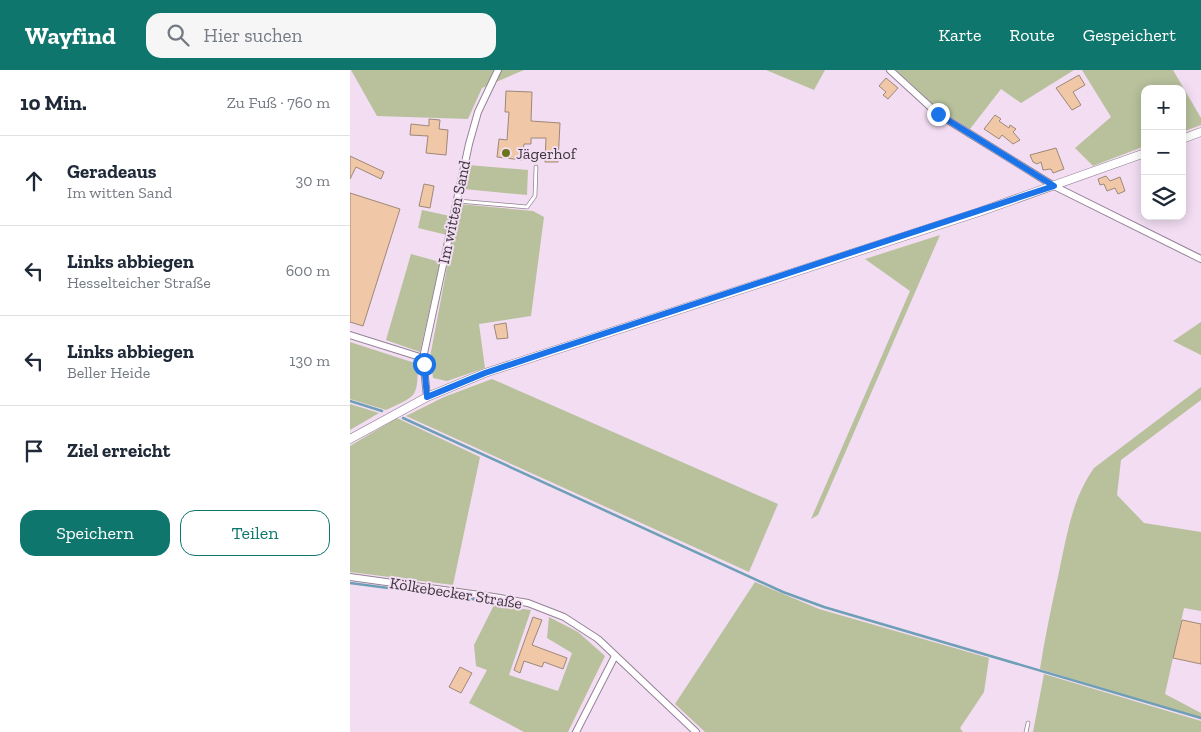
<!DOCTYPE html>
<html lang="de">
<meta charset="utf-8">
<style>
:root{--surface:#fff;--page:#f6f6f7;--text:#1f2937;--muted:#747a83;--line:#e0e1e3;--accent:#0f766e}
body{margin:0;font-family:"Zilla Slab",serif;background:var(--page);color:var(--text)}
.controls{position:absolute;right:15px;top:15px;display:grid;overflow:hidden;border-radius:10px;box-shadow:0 2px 12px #0003}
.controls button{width:45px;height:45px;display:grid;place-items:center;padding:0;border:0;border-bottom:1px solid var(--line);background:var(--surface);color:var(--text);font:25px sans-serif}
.stop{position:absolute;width:15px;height:15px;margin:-11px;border:4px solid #1a73e8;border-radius:50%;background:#fff}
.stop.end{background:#1a73e8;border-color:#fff;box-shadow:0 1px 5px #0008}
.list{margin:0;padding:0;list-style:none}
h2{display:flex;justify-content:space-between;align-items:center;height:65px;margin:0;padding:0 20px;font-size:21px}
h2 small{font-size:16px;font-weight:400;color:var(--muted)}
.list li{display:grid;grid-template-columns:32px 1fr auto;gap:15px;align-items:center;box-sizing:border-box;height:90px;padding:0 20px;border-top:1px solid var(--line)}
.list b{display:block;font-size:19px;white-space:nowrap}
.list p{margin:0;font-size:16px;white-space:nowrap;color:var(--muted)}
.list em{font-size:16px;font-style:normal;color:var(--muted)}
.actions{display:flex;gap:10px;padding:15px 20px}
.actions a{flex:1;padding:11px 0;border:1px solid var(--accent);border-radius:15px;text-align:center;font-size:18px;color:var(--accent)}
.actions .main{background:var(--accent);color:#fff}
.icon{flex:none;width:28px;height:28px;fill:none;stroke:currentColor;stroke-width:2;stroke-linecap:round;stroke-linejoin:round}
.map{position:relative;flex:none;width:851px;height:662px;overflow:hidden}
header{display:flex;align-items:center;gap:30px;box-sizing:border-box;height:70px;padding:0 25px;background:var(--accent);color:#fff}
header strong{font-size:24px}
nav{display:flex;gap:28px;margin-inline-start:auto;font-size:18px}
.search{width:350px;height:45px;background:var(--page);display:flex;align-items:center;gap:12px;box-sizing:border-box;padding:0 18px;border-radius:15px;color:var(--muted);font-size:19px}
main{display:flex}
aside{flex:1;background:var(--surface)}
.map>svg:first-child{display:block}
.green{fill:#b8c19c}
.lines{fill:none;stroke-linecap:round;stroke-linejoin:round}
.stream{stroke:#6e9fb7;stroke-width:2.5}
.building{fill:#f0c7a7;stroke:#9e8878}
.service-casing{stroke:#958295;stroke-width:4.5}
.minor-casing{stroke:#958295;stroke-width:8}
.tertiary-casing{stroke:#958295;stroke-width:9}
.service{stroke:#fff;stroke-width:3}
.minor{stroke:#fff;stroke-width:6}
.tertiary{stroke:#fff;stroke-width:8}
.route{stroke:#1a73e8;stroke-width:6}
.poi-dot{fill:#6d741c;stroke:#f2ddf2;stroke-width:2}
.labels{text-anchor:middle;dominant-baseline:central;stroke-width:4;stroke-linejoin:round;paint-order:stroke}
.poi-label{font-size:16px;fill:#3d353d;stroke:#f2ddf2;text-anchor:start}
.street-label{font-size:16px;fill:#3d353d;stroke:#f2ddf2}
</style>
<header>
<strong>Wayfind</strong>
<div class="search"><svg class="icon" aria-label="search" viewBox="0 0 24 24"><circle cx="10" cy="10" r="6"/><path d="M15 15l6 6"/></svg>Hier suchen</div>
<nav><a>Karte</a><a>Route</a><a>Gespeichert</a></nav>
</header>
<main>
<aside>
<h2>10 Min.<small>Zu Fuß · 760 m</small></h2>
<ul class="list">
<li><svg class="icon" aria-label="ahead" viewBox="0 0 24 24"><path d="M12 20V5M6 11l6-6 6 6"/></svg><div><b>Geradeaus</b><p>Im witten Sand</p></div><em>30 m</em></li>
<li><svg class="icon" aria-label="left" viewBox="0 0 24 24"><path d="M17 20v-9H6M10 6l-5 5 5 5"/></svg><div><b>Links abbiegen</b><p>Hesselteicher Straße</p></div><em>600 m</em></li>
<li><svg class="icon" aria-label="left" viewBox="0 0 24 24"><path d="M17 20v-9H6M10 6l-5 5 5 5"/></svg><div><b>Links abbiegen</b><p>Beller Heide</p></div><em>130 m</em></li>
<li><svg class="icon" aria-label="arrive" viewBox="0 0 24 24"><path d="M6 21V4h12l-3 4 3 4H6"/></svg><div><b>Ziel erreicht</b></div></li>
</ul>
<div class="actions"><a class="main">Speichern</a><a>Teilen</a></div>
</aside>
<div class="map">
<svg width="851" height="662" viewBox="0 0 851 662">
<rect width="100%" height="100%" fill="#f2ddf2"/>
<g class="green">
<path d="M1 0H174L132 18 118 49 27 46Z"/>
<path d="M416 0H475L464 20Z"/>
<path d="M546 0H724L671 33 651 19 620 59 587 38Z"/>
<path d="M732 0H823L851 48V55L832 62V19H795V76L743 96 725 78 761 47Z"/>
<path d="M118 95 178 100 177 125 114 119Z"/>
<path d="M109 134 183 141 194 147 181 246 129 254 135 298 97 311 83 308 80 287Z"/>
<path d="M72 140 100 146 97 165 68 158Z"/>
<path d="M590 165 468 445 461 449 560 221 515 189Z"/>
<path d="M61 184 90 192 70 282 36 270Z"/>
<path d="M851 252V285L823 271Z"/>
<path d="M0 272 68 294C67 329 67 325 36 340L0 329Z"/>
<path d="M142 309 428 434 399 502 56 346 94 327Z"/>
<path d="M851 317V330L771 390 767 425 794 453 851 462V541L834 538 815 624 851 643V649L690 599C695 566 702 534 709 502 717 465 722 429 744 398Z"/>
<path d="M0 334 29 343 0 360Z"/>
<path d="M47 348 130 387 103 515 0 502V376Z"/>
<path d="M405 512 469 539 639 588 634 622 610 658 613 662H355L325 634Z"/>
<path d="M144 535 181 540 159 605 208 621 222 583 197 568 199 547 228 562 255 586 218 662H174L119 633 137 600 126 596 124 575Z"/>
<path d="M694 604 851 651V662H683Z"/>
</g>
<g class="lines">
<g class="stream">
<path d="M0 331 32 341"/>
<path d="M53 348 433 522 474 537 851 648"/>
<path d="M0 513 137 531"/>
</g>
</g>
<g class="building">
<path d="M729 5 735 15 723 22 731 35 722 40 706 18Z"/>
<path d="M536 8 548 18 538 29 533 25 536 22 529 16Z"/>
<path d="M156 21 182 22 181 51 210 53 208 92H195L196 68H181V74H174L172 90 147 87 149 69 157 70 159 42H155Z"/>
<path d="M645 45 651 49 649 51 659 58 660 55 666 59 663 62 670 70 663 74 652 65 649 69 634 59Z"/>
<path d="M79 49 90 50 89 59 98 60 96 85 76 83 78 66 60 65 61 54 79 56Z"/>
<path d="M706 78 714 99 703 103 701 99 693 100 691 92 687 94 683 92 680 85Z"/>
<path d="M0 86 34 102 31 109 6 97 0 109Z"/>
<path d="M756 106 760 111 770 107 775 121 768 124 765 118 757 121 754 114 750 115 748 109Z"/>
<path d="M74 114 84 116 80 138 69 136Z"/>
<path d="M0 123 50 139 13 256 0 252Z"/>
<path d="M156 253 158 268 147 269 144 255Z"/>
<path d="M183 547 192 550 182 575 217 588 213 599 194 592 192 597 174 591 170 603 164 600Z"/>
<path d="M832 550 851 554V594L823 588Z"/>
<path d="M110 597 122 603 111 623 99 617Z"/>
</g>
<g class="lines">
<g class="service-casing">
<g id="service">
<path d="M108 131 177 137 185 126 186 97"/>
<path d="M676 662 678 653"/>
</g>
</g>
<g class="minor-casing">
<g id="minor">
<path d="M540 0 588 44 704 116 851 189"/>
<path d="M0 265 73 288"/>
<path d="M77 327 73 288 119 74 128 42 148 0"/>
<path d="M0 507 144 527 178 533 214 547 248 569 346 662"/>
<path d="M226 662 265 586"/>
</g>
</g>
<g class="tertiary-casing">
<g id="tertiary">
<path d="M832 69 851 62"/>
<path d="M0 369 77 327 135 303 629 142 795 83"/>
</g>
</g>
<use href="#service" class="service"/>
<use href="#minor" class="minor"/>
<use href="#tertiary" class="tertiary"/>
</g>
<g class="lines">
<path class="route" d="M74 294 77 327 135 303 198 282 704 116 588 44"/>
</g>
<circle class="poi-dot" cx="156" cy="83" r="5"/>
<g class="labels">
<g class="poi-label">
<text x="166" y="83">Jägerhof</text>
</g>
<g class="street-label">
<text transform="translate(104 142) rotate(-78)">Im witten Sand</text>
<text transform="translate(106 523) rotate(9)">Kölkebecker Straße</text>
</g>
</g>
</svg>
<div class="controls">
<button>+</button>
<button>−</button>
<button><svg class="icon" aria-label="layers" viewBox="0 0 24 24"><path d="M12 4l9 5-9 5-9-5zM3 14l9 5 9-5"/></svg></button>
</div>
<div class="stop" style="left:74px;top:294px"></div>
<div class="stop end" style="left:588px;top:44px"></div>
</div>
</main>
